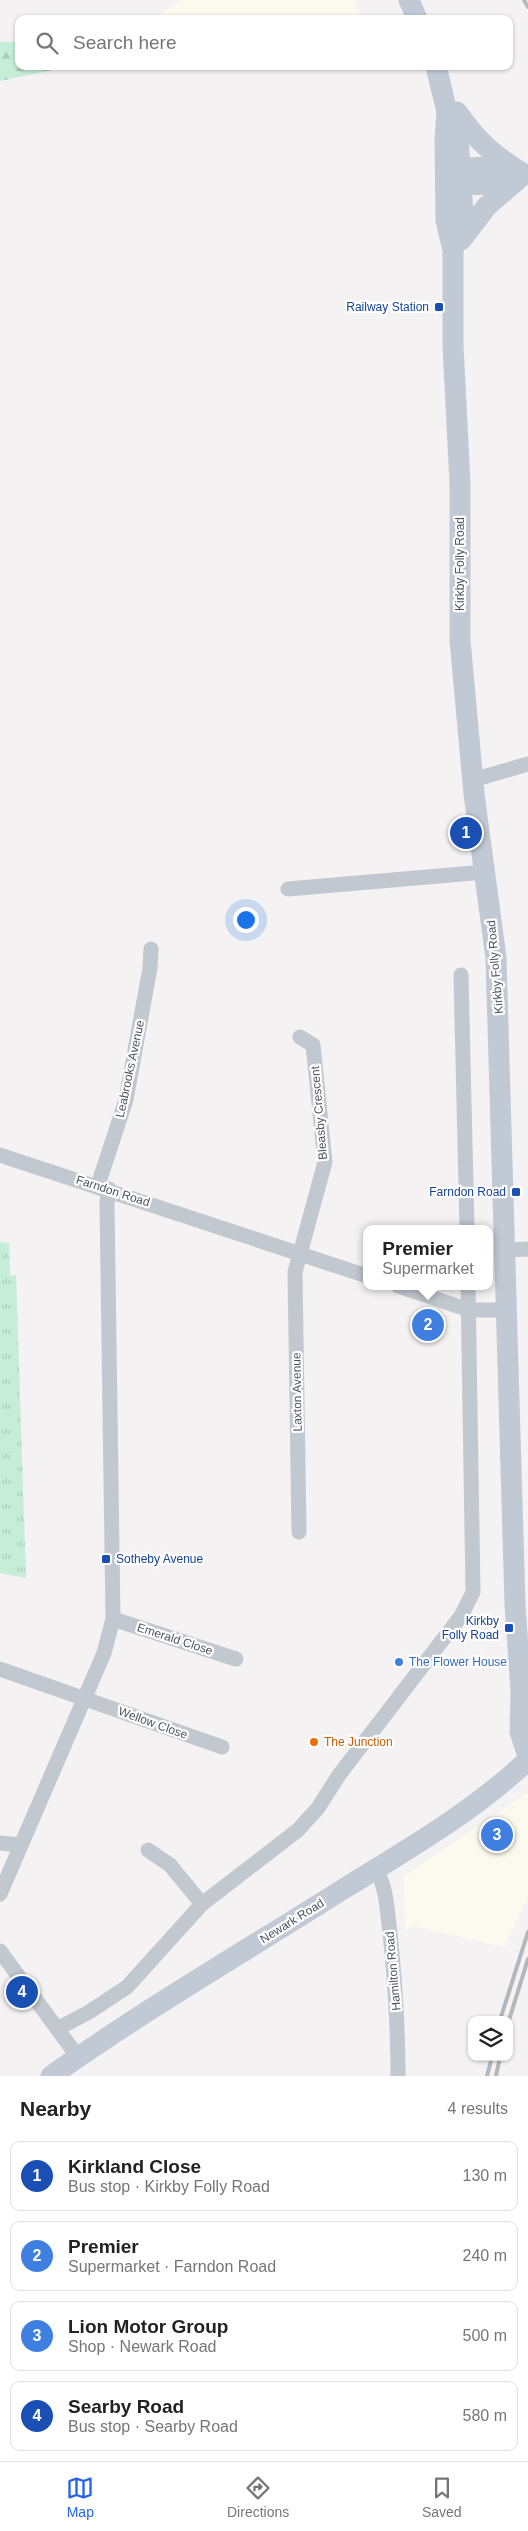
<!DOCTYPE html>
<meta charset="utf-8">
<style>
:root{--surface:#fff;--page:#f6f6f6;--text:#222;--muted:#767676;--line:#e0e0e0;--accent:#2563eb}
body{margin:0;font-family:Arial,sans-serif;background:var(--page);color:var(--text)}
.controls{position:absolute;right:15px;bottom:15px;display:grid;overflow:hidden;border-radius:10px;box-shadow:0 1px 4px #0004}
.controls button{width:45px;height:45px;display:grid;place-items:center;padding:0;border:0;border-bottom:1px solid var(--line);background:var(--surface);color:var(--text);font:25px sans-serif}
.you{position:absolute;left:245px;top:919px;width:18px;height:18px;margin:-12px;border:4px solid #fff;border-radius:50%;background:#1a73e8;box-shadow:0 0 0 8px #1a73e833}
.badge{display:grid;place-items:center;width:32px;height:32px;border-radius:50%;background:var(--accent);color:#fff;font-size:16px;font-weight:700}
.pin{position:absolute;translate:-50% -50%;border:2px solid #fff;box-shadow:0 1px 5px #0006}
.popup{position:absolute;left:363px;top:1225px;width:130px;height:65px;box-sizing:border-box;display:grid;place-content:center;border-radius:10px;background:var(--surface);filter:drop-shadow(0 1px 4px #0005);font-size:16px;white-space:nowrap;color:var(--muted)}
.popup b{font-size:19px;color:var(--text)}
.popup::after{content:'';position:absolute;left:50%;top:100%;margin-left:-10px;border:10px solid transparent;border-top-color:var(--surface)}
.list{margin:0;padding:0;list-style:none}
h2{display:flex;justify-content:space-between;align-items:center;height:65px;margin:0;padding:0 20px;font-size:21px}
h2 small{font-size:16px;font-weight:400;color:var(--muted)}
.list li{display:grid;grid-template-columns:32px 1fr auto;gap:15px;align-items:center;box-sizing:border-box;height:70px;margin:0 10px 10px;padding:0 10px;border:1px solid var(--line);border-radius:10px}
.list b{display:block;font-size:19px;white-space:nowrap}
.list p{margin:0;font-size:16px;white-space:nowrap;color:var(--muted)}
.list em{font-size:16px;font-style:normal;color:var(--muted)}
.icon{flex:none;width:28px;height:28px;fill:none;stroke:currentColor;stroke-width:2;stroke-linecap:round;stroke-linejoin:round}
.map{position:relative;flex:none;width:528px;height:2076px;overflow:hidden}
.search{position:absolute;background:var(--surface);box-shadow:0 1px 4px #0004;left:15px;right:15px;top:15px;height:55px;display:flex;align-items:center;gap:12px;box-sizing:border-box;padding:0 18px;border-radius:10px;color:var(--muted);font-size:19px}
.sheet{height:385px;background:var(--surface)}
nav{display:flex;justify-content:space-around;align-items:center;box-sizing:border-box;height:70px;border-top:1px solid var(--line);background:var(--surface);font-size:14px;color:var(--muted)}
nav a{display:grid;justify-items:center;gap:2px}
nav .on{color:var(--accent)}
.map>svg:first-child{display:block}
.commercial{fill:#fcf9ee}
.forest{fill:url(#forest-firs)}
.park{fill:url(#park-tufts)}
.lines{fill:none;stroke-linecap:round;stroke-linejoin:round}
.minor{stroke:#c1c8cf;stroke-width:15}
.secondary{stroke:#c1c9d4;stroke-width:21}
.rail{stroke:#b4b7bb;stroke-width:4}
.transit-dot{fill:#1a4fb4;stroke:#fff;stroke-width:2}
.shop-dot{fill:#3f7fe0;stroke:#fff;stroke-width:2}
.food-dot{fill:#e8710a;stroke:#fff;stroke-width:2}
.labels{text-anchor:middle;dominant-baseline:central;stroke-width:4.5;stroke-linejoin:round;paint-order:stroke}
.transit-label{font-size:12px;fill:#164399;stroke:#fff;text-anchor:end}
.street-label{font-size:12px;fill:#4b545e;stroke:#fff}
.shop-label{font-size:12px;fill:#366cbe;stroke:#fff;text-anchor:start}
.food-label{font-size:12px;fill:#c56008;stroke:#fff;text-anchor:start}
</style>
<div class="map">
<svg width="528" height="2076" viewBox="0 0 528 2076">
<defs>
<pattern id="forest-firs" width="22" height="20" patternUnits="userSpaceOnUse" patternTransform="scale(1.25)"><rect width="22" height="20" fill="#c5edd7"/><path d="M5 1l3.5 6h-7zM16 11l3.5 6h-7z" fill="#abcdbb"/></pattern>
<pattern id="park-tufts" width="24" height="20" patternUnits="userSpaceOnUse" patternTransform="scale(1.25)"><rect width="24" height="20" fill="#c5edd7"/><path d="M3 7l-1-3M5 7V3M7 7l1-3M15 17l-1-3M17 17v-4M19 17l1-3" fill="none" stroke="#abcdbb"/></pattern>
</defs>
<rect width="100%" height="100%" fill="#f4f2f2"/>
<g class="commercial">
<path d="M182 0H354L364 19H153V17Z"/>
<path d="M528 1792V1896L504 1947 413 1926 405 1930 403 1877Z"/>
</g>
<path class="forest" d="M0 42H19V66H72L0 81Z"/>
<path class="park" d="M0 1242 9 1243 10 1276 16 1275 26 1578 0 1573Z"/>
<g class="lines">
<g class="minor">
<path d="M473 780 528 764"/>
<path d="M288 889 485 872"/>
<path d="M461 975 467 1229"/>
<path d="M0 1155 367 1276"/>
<path d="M98 1185 126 1100 150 968 151 949"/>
<path d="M506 1250 528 1249"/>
<path d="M398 1286 469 1310H507"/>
<path d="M299 1532 295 1272 325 1162 313 1045 300 1037"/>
<path d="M113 1619 236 1659"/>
<path d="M0 1669 222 1747"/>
<path d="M0 1843 20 1845"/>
<path d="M148 1850 170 1865 202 1904"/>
<path d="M376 1869C387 1889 387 1910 390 1933 395 1981 398 2028 398 2076"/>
<path d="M0 1894 104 1653 113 1619 107 1202 109 1189"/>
<path d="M0 1951 78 2057"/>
<path d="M57 2029 89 2012 127 1987 202 1904 298 1830 318 1808 339 1775 461 1616 473 1592 468 1286"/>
</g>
<g class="secondary">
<path d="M409 0 417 19"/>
<path d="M436 66 447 112 458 136 463 215 454 246"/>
<path d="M447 112 445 140 446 220 453 250V346L460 483V640L474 794 496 958 515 1604 521 1691 520 1732 528 1756"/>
<path d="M457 112C477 141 494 156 524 174"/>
<path d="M449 175C468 163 494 168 514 172"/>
<path d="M450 180C471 189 496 183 516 177"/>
<path d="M461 240 487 206 524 174"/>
<path d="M51 2076C146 2009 247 1950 345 1888 408 1849 474 1811 528 1760"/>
</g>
<g class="rail">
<path d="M524 0 528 7"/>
<path d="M500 2020 528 1932"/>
<path d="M509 2020 528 1959"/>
<path d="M487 2076 492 2057"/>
<path d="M496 2076 500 2057"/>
</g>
</g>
<g class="transit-dot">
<rect x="434" y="302" width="10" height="10" rx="2.5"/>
<rect x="511" y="1187" width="10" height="10" rx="2.5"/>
<rect x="101" y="1554" width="10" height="10" rx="2.5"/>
<rect x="504" y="1623" width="10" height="10" rx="2.5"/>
</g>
<circle class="shop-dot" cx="399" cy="1662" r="5"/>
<circle class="food-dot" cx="314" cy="1742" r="5"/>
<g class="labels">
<g class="transit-label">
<text x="429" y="307">Railway Station</text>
<text x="506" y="1192">Farndon Road</text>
<text x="116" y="1559" text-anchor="start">Sotheby Avenue</text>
<text x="499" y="1621">Kirkby<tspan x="499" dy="14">Folly Road</tspan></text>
</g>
<g class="street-label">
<text transform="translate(460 564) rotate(-90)">Kirkby Folly Road</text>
<text transform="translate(495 967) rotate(-95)">Kirkby Folly Road</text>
<text transform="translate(130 1069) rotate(-78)">Leabrooks Avenue</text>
<text transform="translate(319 1113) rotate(-95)">Bleasby Crescent</text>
<text transform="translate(113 1191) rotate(18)">Farndon Road</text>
<text transform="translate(297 1392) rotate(-91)">Laxton Avenue</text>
<text transform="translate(175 1639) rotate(18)">Emerald Close</text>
<text transform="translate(153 1723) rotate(20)">Wellow Close</text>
<text transform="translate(292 1921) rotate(-32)">Newark Road</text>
<text transform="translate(393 1971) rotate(-95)">Hamilton Road</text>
</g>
<g class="shop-label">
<text x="409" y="1662">The Flower House</text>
</g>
<g class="food-label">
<text x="324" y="1742">The Junction</text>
</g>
</g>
</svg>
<div class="controls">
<button><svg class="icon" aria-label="layers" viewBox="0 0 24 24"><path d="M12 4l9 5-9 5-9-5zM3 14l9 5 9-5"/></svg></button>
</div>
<div class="you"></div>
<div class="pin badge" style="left:466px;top:833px;background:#1a4fb4">1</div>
<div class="pin badge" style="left:428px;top:1325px;background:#3f7fe0">2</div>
<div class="popup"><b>Premier</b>Supermarket</div>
<div class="pin badge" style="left:497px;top:1835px;background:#3f7fe0">3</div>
<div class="pin badge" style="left:22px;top:1992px;background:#1a4fb4">4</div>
<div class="search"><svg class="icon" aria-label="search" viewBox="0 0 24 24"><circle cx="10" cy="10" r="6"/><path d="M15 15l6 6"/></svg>Search here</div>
</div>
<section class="sheet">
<h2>Nearby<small>4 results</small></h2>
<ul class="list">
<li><span class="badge" style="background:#1a4fb4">1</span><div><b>Kirkland Close</b><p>Bus stop · Kirkby Folly Road</p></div><em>130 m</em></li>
<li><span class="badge" style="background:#3f7fe0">2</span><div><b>Premier</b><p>Supermarket · Farndon Road</p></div><em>240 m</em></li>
<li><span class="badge" style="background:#3f7fe0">3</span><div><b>Lion Motor Group</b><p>Shop · Newark Road</p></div><em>500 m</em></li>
<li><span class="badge" style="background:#1a4fb4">4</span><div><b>Searby Road</b><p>Bus stop · Searby Road</p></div><em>580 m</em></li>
</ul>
</section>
<nav>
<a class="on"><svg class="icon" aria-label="map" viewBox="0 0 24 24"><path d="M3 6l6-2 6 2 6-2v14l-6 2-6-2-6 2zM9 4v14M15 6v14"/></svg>Map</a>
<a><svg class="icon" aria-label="directions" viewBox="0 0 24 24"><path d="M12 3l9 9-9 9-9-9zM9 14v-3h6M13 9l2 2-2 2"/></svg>Directions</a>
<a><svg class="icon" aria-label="saved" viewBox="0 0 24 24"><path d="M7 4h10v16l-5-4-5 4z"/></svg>Saved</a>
</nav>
